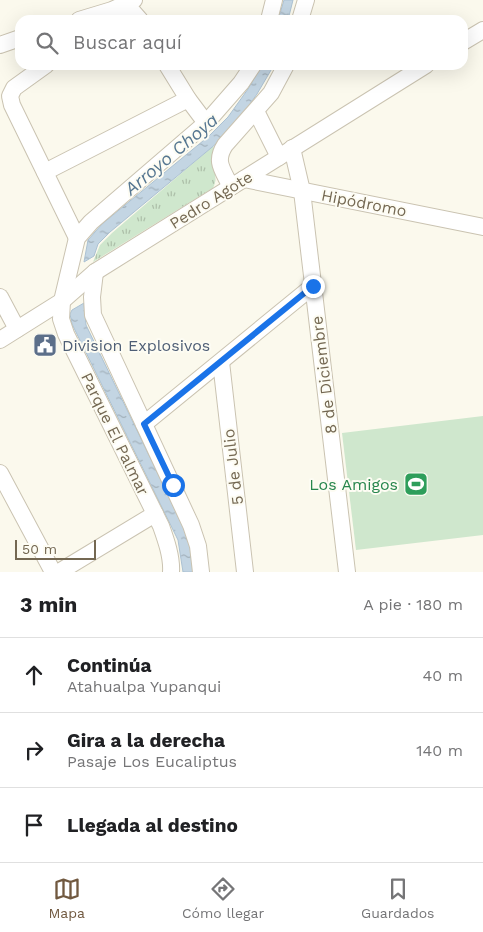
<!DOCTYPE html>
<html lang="es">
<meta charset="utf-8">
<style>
:root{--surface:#fff;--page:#f6f6f6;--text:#202124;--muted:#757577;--line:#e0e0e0;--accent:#715940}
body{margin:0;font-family:"Work Sans",sans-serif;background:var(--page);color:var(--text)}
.scale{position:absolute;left:15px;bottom:12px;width:81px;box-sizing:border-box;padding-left:5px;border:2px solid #746852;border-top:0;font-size:14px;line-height:18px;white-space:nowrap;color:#746852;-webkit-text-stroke:4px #fdfcf3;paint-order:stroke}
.stop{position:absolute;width:15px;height:15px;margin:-11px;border:4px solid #1a73e8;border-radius:50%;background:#fff}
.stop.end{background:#1a73e8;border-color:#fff;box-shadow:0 1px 5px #0008}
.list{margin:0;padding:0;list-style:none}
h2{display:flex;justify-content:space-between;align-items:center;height:65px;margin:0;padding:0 20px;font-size:21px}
h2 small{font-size:16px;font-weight:400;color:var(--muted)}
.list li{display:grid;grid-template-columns:32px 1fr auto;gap:15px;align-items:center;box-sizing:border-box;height:75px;padding:0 20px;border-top:1px solid var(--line)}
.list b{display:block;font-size:19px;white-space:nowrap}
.list p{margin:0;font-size:16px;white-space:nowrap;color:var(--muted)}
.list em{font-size:16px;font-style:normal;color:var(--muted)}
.icon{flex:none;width:28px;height:28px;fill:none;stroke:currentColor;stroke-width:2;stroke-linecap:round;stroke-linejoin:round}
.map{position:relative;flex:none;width:483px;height:572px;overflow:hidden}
.search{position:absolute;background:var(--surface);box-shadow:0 5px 20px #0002;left:15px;right:15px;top:15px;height:55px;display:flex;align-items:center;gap:12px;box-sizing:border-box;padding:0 18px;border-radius:15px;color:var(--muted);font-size:19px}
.sheet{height:290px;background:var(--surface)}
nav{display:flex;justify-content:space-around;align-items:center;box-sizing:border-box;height:70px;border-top:1px solid var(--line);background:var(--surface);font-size:14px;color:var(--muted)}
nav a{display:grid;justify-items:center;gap:2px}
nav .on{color:var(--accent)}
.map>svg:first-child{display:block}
.grass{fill:url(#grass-tufts)}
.garden{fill:#cfe7cd}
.water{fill:url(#water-ripples);stroke:#abc1d3}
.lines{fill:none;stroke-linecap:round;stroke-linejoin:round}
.minor-casing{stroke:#cac3b1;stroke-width:18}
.minor{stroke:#fff;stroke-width:16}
.route{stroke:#1a73e8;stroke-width:6}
.labels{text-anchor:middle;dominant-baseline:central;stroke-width:4;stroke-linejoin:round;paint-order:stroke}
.street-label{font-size:16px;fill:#746852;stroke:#fdfcf3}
.service-label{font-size:16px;fill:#4e5e75;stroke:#fdfcf3;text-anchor:start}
.leisure-label{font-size:16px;fill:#27864d;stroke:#fdfcf3;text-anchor:end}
.water-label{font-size:18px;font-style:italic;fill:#557691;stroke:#fdfcf3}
</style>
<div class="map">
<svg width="483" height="572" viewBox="0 0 483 572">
<defs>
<pattern id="grass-tufts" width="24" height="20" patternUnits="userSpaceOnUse" patternTransform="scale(1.25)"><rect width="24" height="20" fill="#cfe7cd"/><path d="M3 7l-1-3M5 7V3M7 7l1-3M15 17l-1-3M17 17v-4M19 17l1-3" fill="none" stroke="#adbfa9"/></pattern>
<pattern id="water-ripples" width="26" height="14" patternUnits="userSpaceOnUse" patternTransform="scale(1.25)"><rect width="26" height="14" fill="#c3d5e3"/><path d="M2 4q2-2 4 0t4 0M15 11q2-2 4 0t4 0" fill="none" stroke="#a3b1bb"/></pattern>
</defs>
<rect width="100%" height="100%" fill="#fbf9ed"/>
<path class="grass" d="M213 146 215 150C214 154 212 158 213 162 214 172 218 179 213 188L93 262 100 245 112 233Z"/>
<path class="garden" d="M483 416V535L356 550 342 433Z"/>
<g class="water">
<path d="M284 0H293L288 20H278Z"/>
<path d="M262 65H274L257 94 236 124 217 143 110 232 98 244 94 256 84 262 88 240 102 224 209 136 228 117 248 89Z"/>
<path d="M84 303 86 325 189 538 194 572H183L178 540 72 324 70 314 72 310Z"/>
</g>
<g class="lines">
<g class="minor-casing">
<g id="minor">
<path d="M119 10 126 4 140 20"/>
<path d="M79 20 112 10 134 0"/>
<path d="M269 20 274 0"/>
<path d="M300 20 306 0"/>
<path d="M463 42 483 30"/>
<path d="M0 45 20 38"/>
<path d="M46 65 14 88 10 96 12 105 77 238"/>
<path d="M167 65 188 99 206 123"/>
<path d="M256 111 279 157"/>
<path d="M292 148 302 191 347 572"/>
<path d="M45 172 188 99"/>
<path d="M244 179 483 227"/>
<path d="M231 187C223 170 214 162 225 145L271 93 286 65"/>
<path d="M95 272 92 297 93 315 191 525 198 546 201 572"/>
<path d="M0 297 17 329"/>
<path d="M0 340 62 301 95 272 426 65"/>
<path d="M221 362 245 572"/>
<path d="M144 424 313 286"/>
<path d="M0 473 53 572"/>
<path d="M59 572 155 514"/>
<path d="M171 572C172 557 166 540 161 526L66 334 61 319 62 301 77 238 91 222 206 123 241 83 253 65"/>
</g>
</g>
<use href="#minor" class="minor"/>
</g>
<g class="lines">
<path class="route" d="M173 485 144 424 313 286"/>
</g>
<defs>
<g id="civic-square" transform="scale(1.25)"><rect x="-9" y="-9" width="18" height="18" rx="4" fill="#5c6f8a" stroke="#fdfcf3"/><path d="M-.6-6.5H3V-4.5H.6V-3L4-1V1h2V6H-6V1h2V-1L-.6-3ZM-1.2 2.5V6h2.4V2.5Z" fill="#fff"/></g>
<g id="stadium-square" transform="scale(1.25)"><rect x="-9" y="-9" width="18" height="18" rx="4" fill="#2e9e5b" stroke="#fdfcf3"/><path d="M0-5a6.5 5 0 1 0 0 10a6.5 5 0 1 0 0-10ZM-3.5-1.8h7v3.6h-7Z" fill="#fff"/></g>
</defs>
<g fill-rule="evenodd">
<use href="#civic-square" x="45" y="345"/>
<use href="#stadium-square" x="416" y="484"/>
</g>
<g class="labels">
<g class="street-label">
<text transform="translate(211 200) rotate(-32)">Pedro Agote</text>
<text transform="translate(364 203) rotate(11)">Hipódromo</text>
<text transform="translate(324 375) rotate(-97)">8 de Diciembre</text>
<text transform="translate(115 434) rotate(64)">Parque El Palmar</text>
<text transform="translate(233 467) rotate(-97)">5 de Julio</text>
</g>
<g class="service-label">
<text x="62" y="345">Division Explosivos</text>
</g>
<g class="leisure-label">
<text x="398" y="484">Los Amigos</text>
</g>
<g class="water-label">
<text transform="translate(171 154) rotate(-40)">Arroyo Choya</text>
</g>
</g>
</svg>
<div class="scale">50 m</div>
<div class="stop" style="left:173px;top:485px"></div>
<div class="stop end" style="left:313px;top:286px"></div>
<div class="search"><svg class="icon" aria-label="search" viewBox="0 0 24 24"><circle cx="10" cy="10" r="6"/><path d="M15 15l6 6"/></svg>Buscar aquí</div>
</div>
<section class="sheet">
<h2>3 min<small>A pie · 180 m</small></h2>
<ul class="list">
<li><svg class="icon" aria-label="ahead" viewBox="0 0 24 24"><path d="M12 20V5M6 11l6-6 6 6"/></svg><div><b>Continúa</b><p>Atahualpa Yupanqui</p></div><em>40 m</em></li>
<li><svg class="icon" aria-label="right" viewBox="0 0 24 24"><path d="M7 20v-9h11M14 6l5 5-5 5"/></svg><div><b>Gira a la derecha</b><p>Pasaje Los Eucaliptus</p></div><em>140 m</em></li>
<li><svg class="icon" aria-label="arrive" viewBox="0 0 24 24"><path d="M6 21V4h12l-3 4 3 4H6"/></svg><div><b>Llegada al destino</b></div></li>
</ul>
</section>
<nav>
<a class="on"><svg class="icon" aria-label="map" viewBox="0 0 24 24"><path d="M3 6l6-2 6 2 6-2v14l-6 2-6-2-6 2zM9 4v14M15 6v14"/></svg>Mapa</a>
<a><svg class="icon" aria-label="directions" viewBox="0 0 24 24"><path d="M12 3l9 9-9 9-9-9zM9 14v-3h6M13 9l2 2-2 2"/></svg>Cómo llegar</a>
<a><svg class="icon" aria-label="saved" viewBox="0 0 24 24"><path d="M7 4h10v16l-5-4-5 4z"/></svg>Guardados</a>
</nav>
